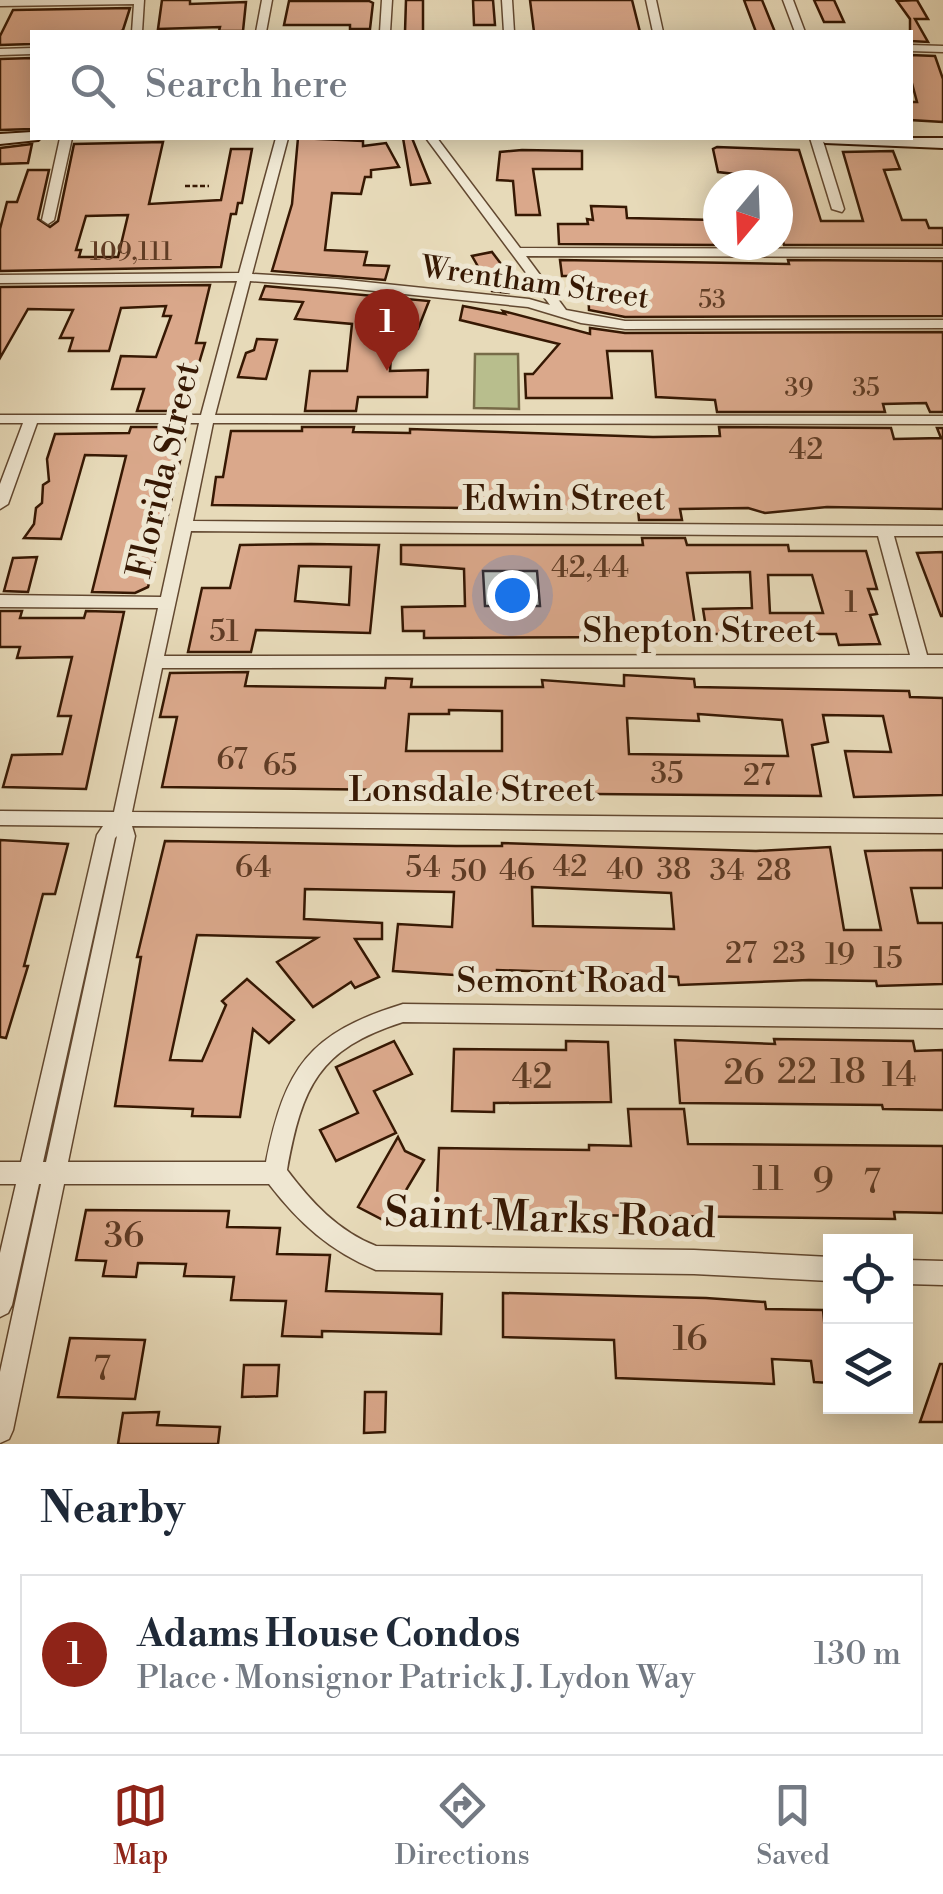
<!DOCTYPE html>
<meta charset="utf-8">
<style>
:root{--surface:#fff;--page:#f6f6f7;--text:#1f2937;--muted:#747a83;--line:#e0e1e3;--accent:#8f2418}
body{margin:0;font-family:"Libre Bodoni",serif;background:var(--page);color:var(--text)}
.controls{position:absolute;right:30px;bottom:30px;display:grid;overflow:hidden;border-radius:0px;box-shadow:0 5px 25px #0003}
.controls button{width:90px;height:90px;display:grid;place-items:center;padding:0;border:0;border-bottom:2px solid var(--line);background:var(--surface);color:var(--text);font:50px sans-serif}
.compass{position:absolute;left:703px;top:170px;width:90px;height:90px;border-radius:50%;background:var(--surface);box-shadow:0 5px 25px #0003;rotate:199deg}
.you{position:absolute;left:512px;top:595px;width:35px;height:35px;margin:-25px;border:8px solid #fff;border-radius:50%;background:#1a73e8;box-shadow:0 0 0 15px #1a73e833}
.badge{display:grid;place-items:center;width:65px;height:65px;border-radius:50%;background:var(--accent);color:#fff;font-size:32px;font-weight:700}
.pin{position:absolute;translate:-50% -82px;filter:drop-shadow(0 2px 5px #0008)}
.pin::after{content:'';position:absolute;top:52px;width:35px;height:30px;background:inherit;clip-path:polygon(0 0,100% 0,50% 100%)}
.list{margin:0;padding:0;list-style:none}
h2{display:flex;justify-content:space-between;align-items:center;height:130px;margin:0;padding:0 40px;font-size:42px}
h2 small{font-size:32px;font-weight:400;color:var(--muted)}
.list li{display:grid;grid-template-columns:65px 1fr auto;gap:30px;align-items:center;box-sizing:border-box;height:160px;margin:0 20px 20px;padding:0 20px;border:2px solid var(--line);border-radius:0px}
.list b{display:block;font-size:38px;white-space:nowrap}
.list p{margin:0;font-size:32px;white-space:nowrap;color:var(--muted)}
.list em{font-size:32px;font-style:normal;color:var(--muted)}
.icon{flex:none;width:55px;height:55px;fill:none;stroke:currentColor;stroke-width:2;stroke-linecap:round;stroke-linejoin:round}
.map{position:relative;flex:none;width:943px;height:1444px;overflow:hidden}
.search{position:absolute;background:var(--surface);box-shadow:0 5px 25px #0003;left:30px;right:30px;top:30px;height:110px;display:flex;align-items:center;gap:25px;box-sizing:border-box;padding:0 35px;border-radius:0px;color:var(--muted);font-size:38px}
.sheet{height:310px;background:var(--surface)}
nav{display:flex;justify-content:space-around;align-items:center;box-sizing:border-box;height:140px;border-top:2px solid var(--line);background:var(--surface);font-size:28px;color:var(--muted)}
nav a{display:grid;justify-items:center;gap:5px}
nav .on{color:var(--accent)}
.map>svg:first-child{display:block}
.green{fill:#b8be8d;stroke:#776b48;stroke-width:2.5}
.building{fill:#daa88b;stroke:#361803;stroke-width:2.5;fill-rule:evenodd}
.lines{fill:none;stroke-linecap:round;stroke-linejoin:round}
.minor-casing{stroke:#624830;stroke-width:3}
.secondary-casing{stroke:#361803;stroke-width:4}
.path{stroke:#361803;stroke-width:2.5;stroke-dasharray:5 2.5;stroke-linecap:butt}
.minor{fill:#efe7d2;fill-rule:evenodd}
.secondary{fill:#efe7d2;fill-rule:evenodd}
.labels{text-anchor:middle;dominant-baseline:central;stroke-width:10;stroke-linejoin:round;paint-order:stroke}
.far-number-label{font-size:25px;fill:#5f3c25}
.far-street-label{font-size:30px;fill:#361803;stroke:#efe7d2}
.number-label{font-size:30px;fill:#5f3c25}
.street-label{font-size:35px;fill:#361803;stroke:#efe7d2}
.near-number-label{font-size:35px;fill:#5f3c25}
.near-street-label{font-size:42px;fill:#361803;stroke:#efe7d2}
</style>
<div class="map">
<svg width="943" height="1444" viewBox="0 0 943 1444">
<rect width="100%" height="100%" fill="#e7dab9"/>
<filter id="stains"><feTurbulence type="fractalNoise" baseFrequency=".002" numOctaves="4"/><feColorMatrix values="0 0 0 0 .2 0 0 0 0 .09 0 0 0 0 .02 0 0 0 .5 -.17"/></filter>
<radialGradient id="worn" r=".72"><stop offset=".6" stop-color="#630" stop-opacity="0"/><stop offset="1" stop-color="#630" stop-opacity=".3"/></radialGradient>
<path class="green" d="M475 354H518L519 409 474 408Z"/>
<g class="building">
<path d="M162 0H190V4L246 2 243 31H219L220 27 158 29Z"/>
<path d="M406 0H423V32H405Z"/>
<path d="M473 0H493L495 25H474Z"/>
<path d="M530 0H632L640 32H534Z"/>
<path d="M744 0H762L775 32H756Z"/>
<path d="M814 0H834L844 22H824Z"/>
<path d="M917 0 928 19H915L928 42 910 41V19L897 1Z"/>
<path d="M289 1H369L373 3 370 29H350V25H284Z"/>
<path d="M130 8 123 30 119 32H32V44L0 45V36L13 10Z"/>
<path d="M910 55 935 56 943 79V122L910 120V102H917L910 76Z"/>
<path d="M32 58V129L0 130V59Z"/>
<path d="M298 138 363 141V146L386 143 399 167 371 170V177H365L361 194 332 193 325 250 367 252 364 265 389 266 385 280 272 271 292 204Z"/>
<path d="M403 138H412L430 183 411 185Z"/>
<path d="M163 142 149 204 221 200 231 149H252L242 203H238L236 214H231L221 267 0 271V229L7 202H17L28 170H49L38 219 50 227 58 221 74 144ZM128 215 118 257H79L81 250H76L86 216Z"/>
<path d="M32 144 28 163 0 164V148Z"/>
<path d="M717 147 799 150 821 221H863L843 152 893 151 900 169 884 170 902 220H926L929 228H943V245H784L778 224V183H772L770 178 718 172 713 149Z"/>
<path d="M522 150 582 151V169H533L540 215H516L513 181 497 180 500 152Z"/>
<path d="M591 206 626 207 627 218 715 220 718 245 559 244 558 224H588L587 219 593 220Z"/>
<path d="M492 252 517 285 509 293 492 291 489 286 495 277H484L472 256Z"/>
<path d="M560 260 789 264 788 260 943 261V316L625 317 589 310 588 285H577L576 276H562Z"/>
<path d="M210 285 196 343H205L188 400H192L188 411H137L144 389H112L121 356 156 357 171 316H163L166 306 121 308 109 351H69L73 338H60L73 310 28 309 0 358V287Z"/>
<path d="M265 286 429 301 418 329 393 326 390 371 428 370 427 397H358L356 411H305L310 371H347L352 324 295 319 303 302 260 299Z"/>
<path d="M463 306 505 314 503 311 590 334V328L625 333 943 332V412H930L926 403 883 404 885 412H717L715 400 656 397 652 351H607L612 398H526L525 374H533L559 344 460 320Z"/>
<path d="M257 339 277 340 266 379 238 377 246 353 254 350Z"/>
<path d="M131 427H183L186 434 166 524 158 532V550L148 587 135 593 92 592 126 456 85 455 61 539 24 538 34 524 36 508 42 503 43 485 49 481 47 459 55 434 129 433Z"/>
<path d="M302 427H354L353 432 410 433V429L653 437 720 436 719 427 891 428 894 439 941 438 937 428H943V509L827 507 765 513 748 508 680 509 682 520H639L638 510 212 505 216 477H223L231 431H302Z"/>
<path d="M642 538H685L687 545H788L789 551H866L877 589H868L877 614 870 615 880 644 839 645 836 634H707L703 609 752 608 750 572 687 573 695 625 647 626V637L424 638V631H403L402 607 465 606 464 569 401 564V545H643ZM483 571H537L540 606H485ZM768 575H812L823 613H770Z"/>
<path d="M311 544 379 545 370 633 256 630 251 652H188L202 588H230L240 545ZM299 566 351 567 349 605 295 601Z"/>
<path d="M943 552V616H941L917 553Z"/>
<path d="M37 557 28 592 4 591 13 558Z"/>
<path d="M0 611H22L20 618H84L86 611 124 612 86 789 3 787 12 755 62 754 71 716H58L72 657 17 658 20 647H0Z"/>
<path d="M248 672 245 686 385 688 386 678 412 679 411 687H543L542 680 624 686V675L694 679 695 687 909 691 910 697 943 698V795L854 797 845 751 891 752 883 716 823 715 828 742 812 745 821 796 475 793V797L396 796V790L162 787 177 717H160L170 673ZM449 710 502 711V751H406L409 714H449ZM698 714 782 720 788 756 629 754 627 718 699 721Z"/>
<path d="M0 840 68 844 55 894H43L24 966H28L6 1038 0 1037Z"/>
<path d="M165 841 456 846H502V843L756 851 830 847 844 930H881L865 851 943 850V888H911L918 923H943V984L877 986 876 981 809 980 679 985 678 977 623 974 497 970V976L455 975 393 971 398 924 452 927 454 892 305 889 304 919 382 923V939H355L379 977 355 988 351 982 313 1007 277 962 317 938 197 935 170 1060 202 1061 226 1005 222 1001 247 979 294 1020 269 1043 253 1029 240 1117 192 1116 193 1109 115 1106 141 957H137ZM532 887 671 893 674 929 533 926Z"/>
<path d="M774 1039 913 1041 915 1051 943 1050V1110L883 1109 882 1105 680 1103 675 1040 775 1044Z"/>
<path d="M394 1041 412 1074 374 1091 396 1133 336 1161 320 1130 358 1113 336 1067Z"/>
<path d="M566 1041 608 1042 611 1102 494 1103V1112L452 1111 454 1049 566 1050Z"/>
<path d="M628 1109H684L688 1144 943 1146V1213L894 1212 895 1219 577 1215V1220L523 1219V1224L436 1223 439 1148 589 1150V1145L631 1146Z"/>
<path d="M398 1137 405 1151 424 1160 387 1222 358 1207Z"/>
<path d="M86 1210 229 1211 227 1227 280 1228 277 1254 330 1255 326 1291 442 1294 441 1334 322 1331V1337L282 1336 286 1301 231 1300 234 1277 184 1276 186 1264 138 1263 136 1277 103 1276 106 1261 76 1260Z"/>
<path d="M503 1293 706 1298 765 1302 766 1309 823 1310 830 1383 814 1382 811 1361 772 1359 774 1384 616 1378 614 1340 503 1337Z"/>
<path d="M70 1338 145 1340 135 1399 58 1397Z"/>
<path d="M940 1364H943V1422H920Z"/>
<path d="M244 1365H279L277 1396 242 1397Z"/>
<path d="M365 1392H386L385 1432 364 1433Z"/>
<path d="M159 1412 157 1425 220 1427 218 1444H118L123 1413Z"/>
</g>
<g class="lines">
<g class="minor-casing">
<g id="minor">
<path d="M0 0H144L142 32H132L134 4 0 6Z"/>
<path d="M262 0H272L266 32H256Z"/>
<path d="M382 0H392L390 32H380Z"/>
<path d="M502 0H512L514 32H504Z"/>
<path d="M646 0H656L663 32H653Z"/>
<path d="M783 0H793L805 32H795Z"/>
<path d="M910 45 943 46V52L910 51Z"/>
<path d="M32 48V54L0 55V49Z"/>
<path d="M60 138H72L54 220 48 224 42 220Z"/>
<path d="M276 138H288L252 274 337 279 529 299 550 305 426 138H437L520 248 943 249V257L526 256 566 310 625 321 943 320V328L625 329 581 323 528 307 337 287 250 281 215 415 943 416V424L213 423 193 521 943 526V536H894L927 655H943V667L162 668 132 812 943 819V833L132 826 135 836 68 1162H266C285 1067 309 1033 403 1004L943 1010V1028L403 1022C318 1049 302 1087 287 1170 311 1202 338 1231 376 1246L694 1250 830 1257V1281L694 1274 376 1270C330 1251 299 1223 269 1184H64L13 1430 9 1439 0 1443V1372L41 1184H39L12 1305 8 1313 0 1317V1253L16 1184H0V1162H21L97 835 103 826 0 825V811L114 812 158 608 0 607V595L161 597 199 423H37L8 504 0 509V484L23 423H0V415H201L237 281 0 283V275L239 273ZM191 531 878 536 910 655 164 656ZM117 836 46 1162H43L115 838Z"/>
<path d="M810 138H822L844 209 842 212 832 209Z"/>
<path d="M906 1260 943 1261V1285L906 1284Z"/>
</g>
</g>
<g class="secondary-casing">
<g id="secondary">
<path d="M32 132V138H40L38 140 0 144V134Z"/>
<path d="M817 138H943V148L825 143Z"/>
</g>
</g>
<path class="path" d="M185 186H209"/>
<use href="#minor" class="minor"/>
<use href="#secondary" class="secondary"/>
</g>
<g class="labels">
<g class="far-number-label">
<text x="131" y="252">109,111</text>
<text x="712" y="300">53</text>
<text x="799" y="388">39</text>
<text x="866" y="388">35</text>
</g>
<g class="far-street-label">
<text transform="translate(535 283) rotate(8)">Wrentham Street</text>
</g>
<g class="number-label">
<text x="806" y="450">42</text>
<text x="590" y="568">42,44</text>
<text x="851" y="603">1</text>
<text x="224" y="632">51</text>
<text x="232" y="760">67</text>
<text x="280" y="766">65</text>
<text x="667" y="774">35</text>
<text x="759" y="776">27</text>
<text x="570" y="867">42</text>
<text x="253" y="868">64</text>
<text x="423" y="868">54</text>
<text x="625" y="870">40</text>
<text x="674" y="870">38</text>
<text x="517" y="871">46</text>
<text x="727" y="871">34</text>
<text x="774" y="871">28</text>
<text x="469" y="872">50</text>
<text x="741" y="954">27</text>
<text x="789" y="954">23</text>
<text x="840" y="955">19</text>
<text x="888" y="959">15</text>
</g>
<g class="street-label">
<text transform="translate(164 470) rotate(-77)">Florida Street</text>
<text x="564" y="499">Edwin Street</text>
<text x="699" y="631">Shepton Street</text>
<text x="472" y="790">Lonsdale Street</text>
<text x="561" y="981">Semont Road</text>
</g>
<g class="near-number-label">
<text x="797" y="1072">22</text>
<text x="848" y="1072">18</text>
<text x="744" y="1073">26</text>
<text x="899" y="1075">14</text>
<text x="532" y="1077">42</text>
<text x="768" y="1179">11</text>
<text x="823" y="1181">9</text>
<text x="872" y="1182">7</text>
<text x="124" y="1236">36</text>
<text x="690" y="1339">16</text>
<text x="102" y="1369">7</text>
</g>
<g class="near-street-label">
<text transform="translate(550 1219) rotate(2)">Saint Marks Road</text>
</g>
</g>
<rect width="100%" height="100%" filter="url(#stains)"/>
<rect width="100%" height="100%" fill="url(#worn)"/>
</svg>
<div class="controls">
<button><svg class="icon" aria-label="locate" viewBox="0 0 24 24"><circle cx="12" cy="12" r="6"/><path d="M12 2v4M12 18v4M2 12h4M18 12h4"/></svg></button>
<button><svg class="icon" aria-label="layers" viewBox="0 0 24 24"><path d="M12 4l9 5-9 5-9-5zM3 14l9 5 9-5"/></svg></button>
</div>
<svg class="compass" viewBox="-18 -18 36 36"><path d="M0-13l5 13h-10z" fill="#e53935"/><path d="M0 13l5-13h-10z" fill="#747a83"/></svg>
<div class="you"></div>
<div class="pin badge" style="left:387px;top:371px">1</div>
<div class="search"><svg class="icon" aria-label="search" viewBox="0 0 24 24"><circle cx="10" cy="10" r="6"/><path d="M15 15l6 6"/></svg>Search here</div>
</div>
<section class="sheet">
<h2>Nearby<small></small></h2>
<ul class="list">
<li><span class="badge">1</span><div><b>Adams House Condos</b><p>Place · Monsignor Patrick J. Lydon Way</p></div><em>130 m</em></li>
</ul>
</section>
<nav>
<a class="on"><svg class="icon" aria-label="map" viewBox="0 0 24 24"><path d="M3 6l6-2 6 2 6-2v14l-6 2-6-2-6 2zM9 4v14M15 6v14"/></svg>Map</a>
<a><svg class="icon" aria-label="directions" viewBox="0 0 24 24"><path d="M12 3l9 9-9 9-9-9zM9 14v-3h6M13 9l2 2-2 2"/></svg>Directions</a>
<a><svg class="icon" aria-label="saved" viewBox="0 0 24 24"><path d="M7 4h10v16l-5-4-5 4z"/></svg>Saved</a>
</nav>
